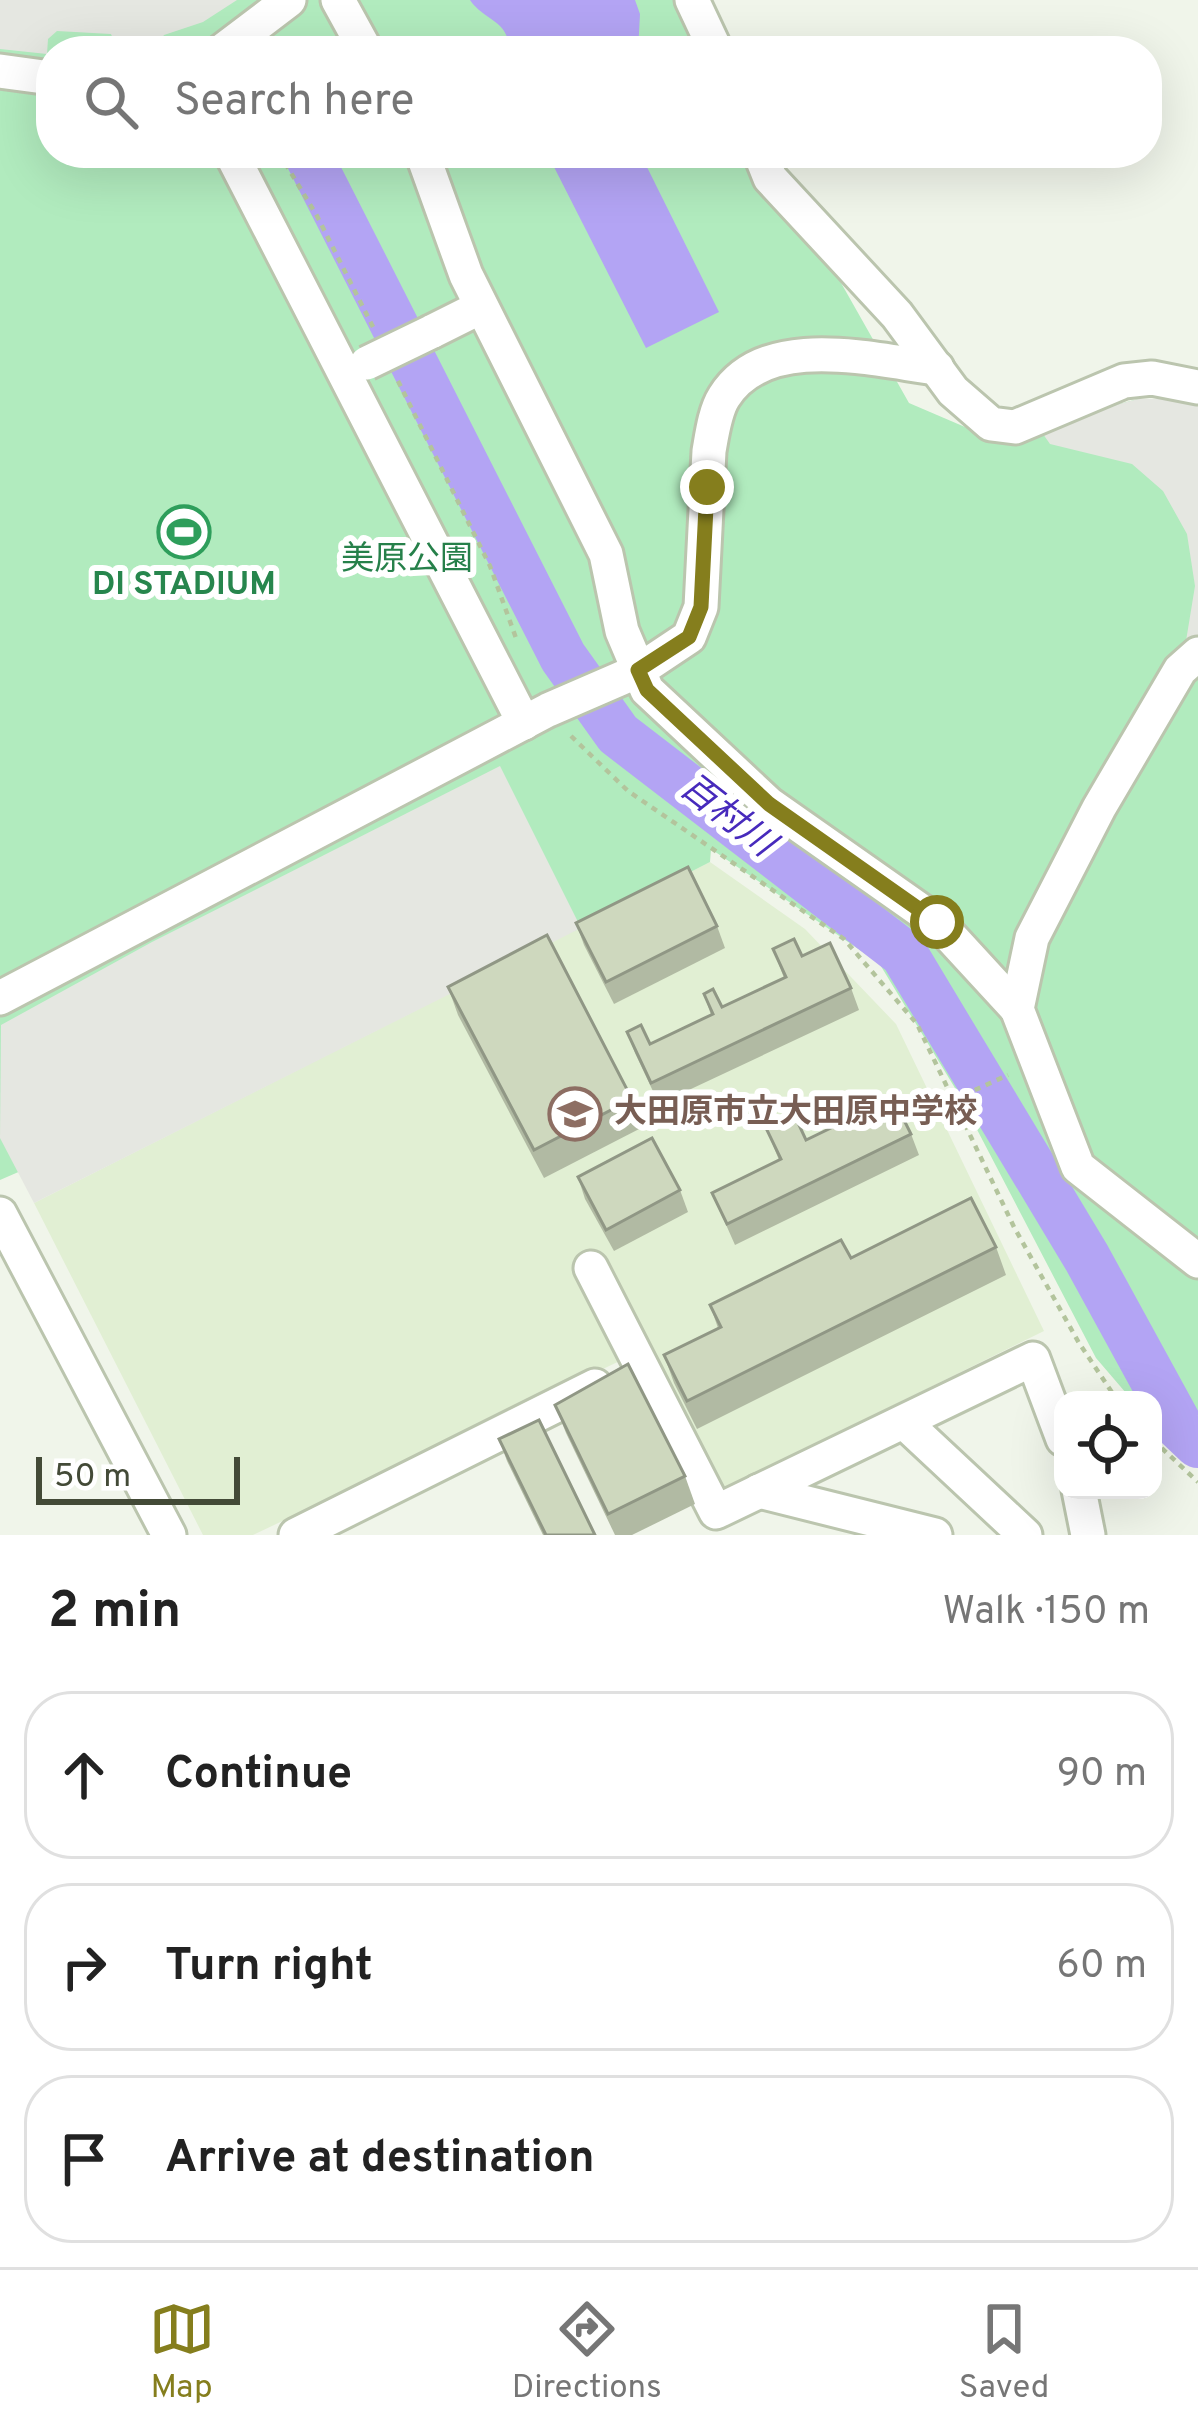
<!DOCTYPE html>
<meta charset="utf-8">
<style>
:root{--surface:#fff;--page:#f6f6f6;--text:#222;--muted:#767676;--line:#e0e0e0;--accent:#857e1d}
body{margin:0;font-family:Overpass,"Noto Sans JP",sans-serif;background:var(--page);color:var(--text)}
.controls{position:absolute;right:36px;bottom:36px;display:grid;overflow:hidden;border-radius:24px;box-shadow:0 12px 48px #0002}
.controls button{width:108px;height:108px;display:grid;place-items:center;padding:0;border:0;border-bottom:3px solid var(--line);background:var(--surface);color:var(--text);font:60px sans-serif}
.scale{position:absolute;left:36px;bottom:30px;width:204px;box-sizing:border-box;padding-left:12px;border:6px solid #434a37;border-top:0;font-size:33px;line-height:42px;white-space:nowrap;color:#434a37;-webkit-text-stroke:9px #fff;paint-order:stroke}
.stop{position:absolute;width:36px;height:36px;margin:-27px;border:9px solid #857e1d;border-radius:50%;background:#fff}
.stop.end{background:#857e1d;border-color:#fff;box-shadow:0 3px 12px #0008}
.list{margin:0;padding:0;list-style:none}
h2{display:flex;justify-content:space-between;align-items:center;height:156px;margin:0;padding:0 48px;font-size:51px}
h2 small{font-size:39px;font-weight:400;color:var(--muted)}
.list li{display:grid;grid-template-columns:78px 1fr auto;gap:36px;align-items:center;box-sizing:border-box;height:168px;margin:0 24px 24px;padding:0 24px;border:3px solid var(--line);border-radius:48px}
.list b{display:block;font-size:45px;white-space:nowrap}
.list em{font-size:39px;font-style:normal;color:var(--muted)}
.icon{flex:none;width:66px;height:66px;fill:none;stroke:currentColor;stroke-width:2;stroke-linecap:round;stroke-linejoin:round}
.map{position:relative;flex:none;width:1198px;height:1535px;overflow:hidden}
.search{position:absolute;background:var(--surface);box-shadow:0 12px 48px #0002;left:36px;right:36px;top:36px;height:132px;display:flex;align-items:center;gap:30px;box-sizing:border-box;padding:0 42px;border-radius:48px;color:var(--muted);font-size:45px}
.sheet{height:732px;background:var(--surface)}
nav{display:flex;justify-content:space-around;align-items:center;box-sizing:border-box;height:168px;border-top:3px solid var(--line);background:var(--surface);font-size:33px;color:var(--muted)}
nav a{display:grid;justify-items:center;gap:6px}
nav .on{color:var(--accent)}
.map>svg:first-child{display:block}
.education{fill:#e1efd3}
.green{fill:#b1ebbe}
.parking{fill:#e5e7e1}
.water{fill:#b3a4f4}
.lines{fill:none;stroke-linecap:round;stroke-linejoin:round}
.river{stroke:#b3a4f4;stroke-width:48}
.minor-casing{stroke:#bbc5ae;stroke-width:39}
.path{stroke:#b3c49c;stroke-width:4.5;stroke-dasharray:6 6;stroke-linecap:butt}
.minor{stroke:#fff;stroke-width:33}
.minor-bridge-casing{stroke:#bbc5ae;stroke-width:39;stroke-linecap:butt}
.minor-bridge{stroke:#fff;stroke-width:33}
.wall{fill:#b1baa3}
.building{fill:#ced8be;stroke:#909785;stroke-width:3}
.route{stroke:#857e1d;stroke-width:15}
.labels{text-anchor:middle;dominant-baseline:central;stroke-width:12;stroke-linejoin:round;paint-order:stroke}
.park-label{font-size:33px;fill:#26804a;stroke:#fff}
.leisure-label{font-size:33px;font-weight:bold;fill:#27864d;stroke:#fff}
.education-label{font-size:33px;font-weight:bold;fill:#785e54;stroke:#fff;text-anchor:start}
.water-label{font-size:36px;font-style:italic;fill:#472abc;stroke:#fff}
</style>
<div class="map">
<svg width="1198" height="1535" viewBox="0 0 1198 1535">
<rect width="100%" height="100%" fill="#f0f5ea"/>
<path class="education" d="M710 862 805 929 896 1024 1044 1331 720 1491 645 1349 253 1535H203L34 1203Z"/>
<path class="green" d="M0 0H676L700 51H51V153H749L773 203 836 274 909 403 986 436 1008 439 1039 435 1101 409 1138 399 1198 406V1415L1160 1433 1153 1425V1400H1132L1096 1358 958 1093 879 963 711 849 710 862 581 928 0 1180Z"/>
<g class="parking">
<path d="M0 0H237L203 22 164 35 154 51H118L111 34 57 31 48 39 47 54 0 49Z"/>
<path d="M1138 399H1176L1198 406V638L1192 646 1186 641 1195 586 1187 534 1163 491 1132 464 1050 444 1043 434 1101 409Z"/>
<path d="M500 766 581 928 34 1203 0 1138 1 1025 152 942Z"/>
</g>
<g class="water">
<path d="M470 0H635L640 14 638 51H509C510 20 484 21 470 0Z"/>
<path d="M578 153H640L719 312 646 348 553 165Z"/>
</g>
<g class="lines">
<path class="river" d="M307 153 563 657 618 734 904 954 1087 1258 1179 1426 1198 1444"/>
<g class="minor-casing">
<g id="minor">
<path d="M338 0 366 51"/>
<path d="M692 0 716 51"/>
<path d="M222 51 289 0"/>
<path d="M0 71 51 78"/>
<path d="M231 153 524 723"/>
<path d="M422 153 466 275 606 554 622 631 647 690 769 804 937 922 1017 1009"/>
<path d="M760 153 770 178 897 315 953 391 991 424 1015 427 1124 381 1152 378 1198 387"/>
<path d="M431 332 481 307"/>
<path d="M1198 654 1180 670 1099 808 1032 938 1017 1009 1078 1167 1198 1261"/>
<path d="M0 998 548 710 638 671 689 637 701 607 709 451C712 434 715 411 724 397 765 331 873 360 937 368"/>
<path d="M0 1214 169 1535"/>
<path d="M591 1268 716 1512 1033 1359 1063 1439"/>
<path d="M904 1422 1025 1535"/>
<path d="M1079 1490 1088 1535"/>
<path d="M759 1491 935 1535"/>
<path d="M296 1535 595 1386"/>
</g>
</g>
<g class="path">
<path d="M279 153 317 216 373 327"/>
<path d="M398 381 490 566 516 638"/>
<path d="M571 736 628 791 844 939 917 1024 1014 1227 1079 1343 1117 1400"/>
<path d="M953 1100 1008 1075"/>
<path d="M1153 1440 1198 1482"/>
</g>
<use href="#minor" class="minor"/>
<g class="minor-bridge-casing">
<path id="minor-bridge" d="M367 363 431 332"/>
</g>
<use href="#minor-bridge" class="minor-bridge"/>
</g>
<g class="wall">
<path d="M576 923 717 926 725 948 614 1004 584 945Z"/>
<path d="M773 949 802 956 851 988 859 1010 659 1104 635 1053 627 1032 650 1044 711 1015 704 994 722 1007 784 978Z"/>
<path d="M448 987 632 1099 643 1127 544 1178 458 1015Z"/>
<path d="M765 1126 806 1140 911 1134 919 1155 735 1245 712 1193 779 1160Z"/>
<path d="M578 1177 680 1190 688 1212 614 1251 585 1199Z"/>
<path d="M996 1247 1006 1275 697 1429 674 1383 664 1355 718 1328 710 1305 851 1258Z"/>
<path d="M555 1405 685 1476 695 1504 632 1535H615L566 1433Z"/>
<path d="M499 1439 595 1535H543L507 1461Z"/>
</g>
<g class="building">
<path d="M688 867 717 926 606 982 576 923Z"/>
<path d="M547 935 632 1099 534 1150 448 987Z"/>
<path d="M794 939 802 956 830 943 851 988 651 1083 627 1032 641 1025 650 1044 713 1014 704 994 713 989 722 1007 786 977 773 949Z"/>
<path d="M893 1098 911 1134 727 1224 712 1193 781 1159 765 1126 793 1112 806 1140Z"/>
<path d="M652 1138 680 1190 606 1230 578 1177Z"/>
<path d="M971 1198 996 1247 687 1401 664 1355 721 1327 710 1305 841 1240 851 1258Z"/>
<path d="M628 1364 685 1476 608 1514 555 1405Z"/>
<path d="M539 1420 595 1535H546L499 1439Z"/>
</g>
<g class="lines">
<path class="route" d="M707 487 701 607 689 637 638 670 647 690 769 804 937 922"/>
</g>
<defs>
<g id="stadium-ring" transform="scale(2.7)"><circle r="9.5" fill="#fff" stroke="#2e9e5b" stroke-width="1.5"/><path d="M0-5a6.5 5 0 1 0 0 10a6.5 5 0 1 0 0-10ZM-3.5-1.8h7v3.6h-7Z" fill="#2e9e5b"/></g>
<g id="school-ring" transform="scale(2.7)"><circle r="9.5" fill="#fff" stroke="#8d6e63" stroke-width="1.5"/><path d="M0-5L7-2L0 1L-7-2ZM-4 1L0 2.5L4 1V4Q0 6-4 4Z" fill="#8d6e63"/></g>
</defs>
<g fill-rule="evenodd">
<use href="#stadium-ring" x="184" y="532"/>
<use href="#school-ring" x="575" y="1114"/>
</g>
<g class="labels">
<g class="park-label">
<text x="407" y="561">美原公園</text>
</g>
<g class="leisure-label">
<text x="184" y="586">DI STADIUM</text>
</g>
<g class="education-label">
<text x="614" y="1114">大田原市立大田原中学校</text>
</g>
<g class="water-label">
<text transform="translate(726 817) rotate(38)">百村川</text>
</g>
</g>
</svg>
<div class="controls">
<button><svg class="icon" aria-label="locate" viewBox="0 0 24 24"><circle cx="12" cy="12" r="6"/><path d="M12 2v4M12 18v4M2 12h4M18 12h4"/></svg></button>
</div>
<div class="scale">50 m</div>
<div class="stop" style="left:937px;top:922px"></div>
<div class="stop end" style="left:707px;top:487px"></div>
<div class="search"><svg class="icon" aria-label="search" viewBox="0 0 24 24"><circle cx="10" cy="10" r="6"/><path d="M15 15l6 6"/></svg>Search here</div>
</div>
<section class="sheet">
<h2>2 min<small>Walk · 150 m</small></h2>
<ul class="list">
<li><svg class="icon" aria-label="ahead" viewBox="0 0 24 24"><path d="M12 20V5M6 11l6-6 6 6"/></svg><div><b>Continue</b></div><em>90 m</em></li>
<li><svg class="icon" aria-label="right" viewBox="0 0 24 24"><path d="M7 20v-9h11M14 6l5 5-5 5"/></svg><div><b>Turn right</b></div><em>60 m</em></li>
<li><svg class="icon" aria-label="arrive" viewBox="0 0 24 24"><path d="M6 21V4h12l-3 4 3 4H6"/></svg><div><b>Arrive at destination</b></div></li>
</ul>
</section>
<nav>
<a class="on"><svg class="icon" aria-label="map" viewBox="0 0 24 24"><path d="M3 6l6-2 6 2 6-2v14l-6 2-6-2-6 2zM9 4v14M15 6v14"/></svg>Map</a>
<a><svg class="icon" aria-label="directions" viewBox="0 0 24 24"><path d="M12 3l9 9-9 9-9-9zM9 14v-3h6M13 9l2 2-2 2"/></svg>Directions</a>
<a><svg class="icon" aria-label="saved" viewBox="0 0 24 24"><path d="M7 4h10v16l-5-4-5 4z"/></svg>Saved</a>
</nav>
